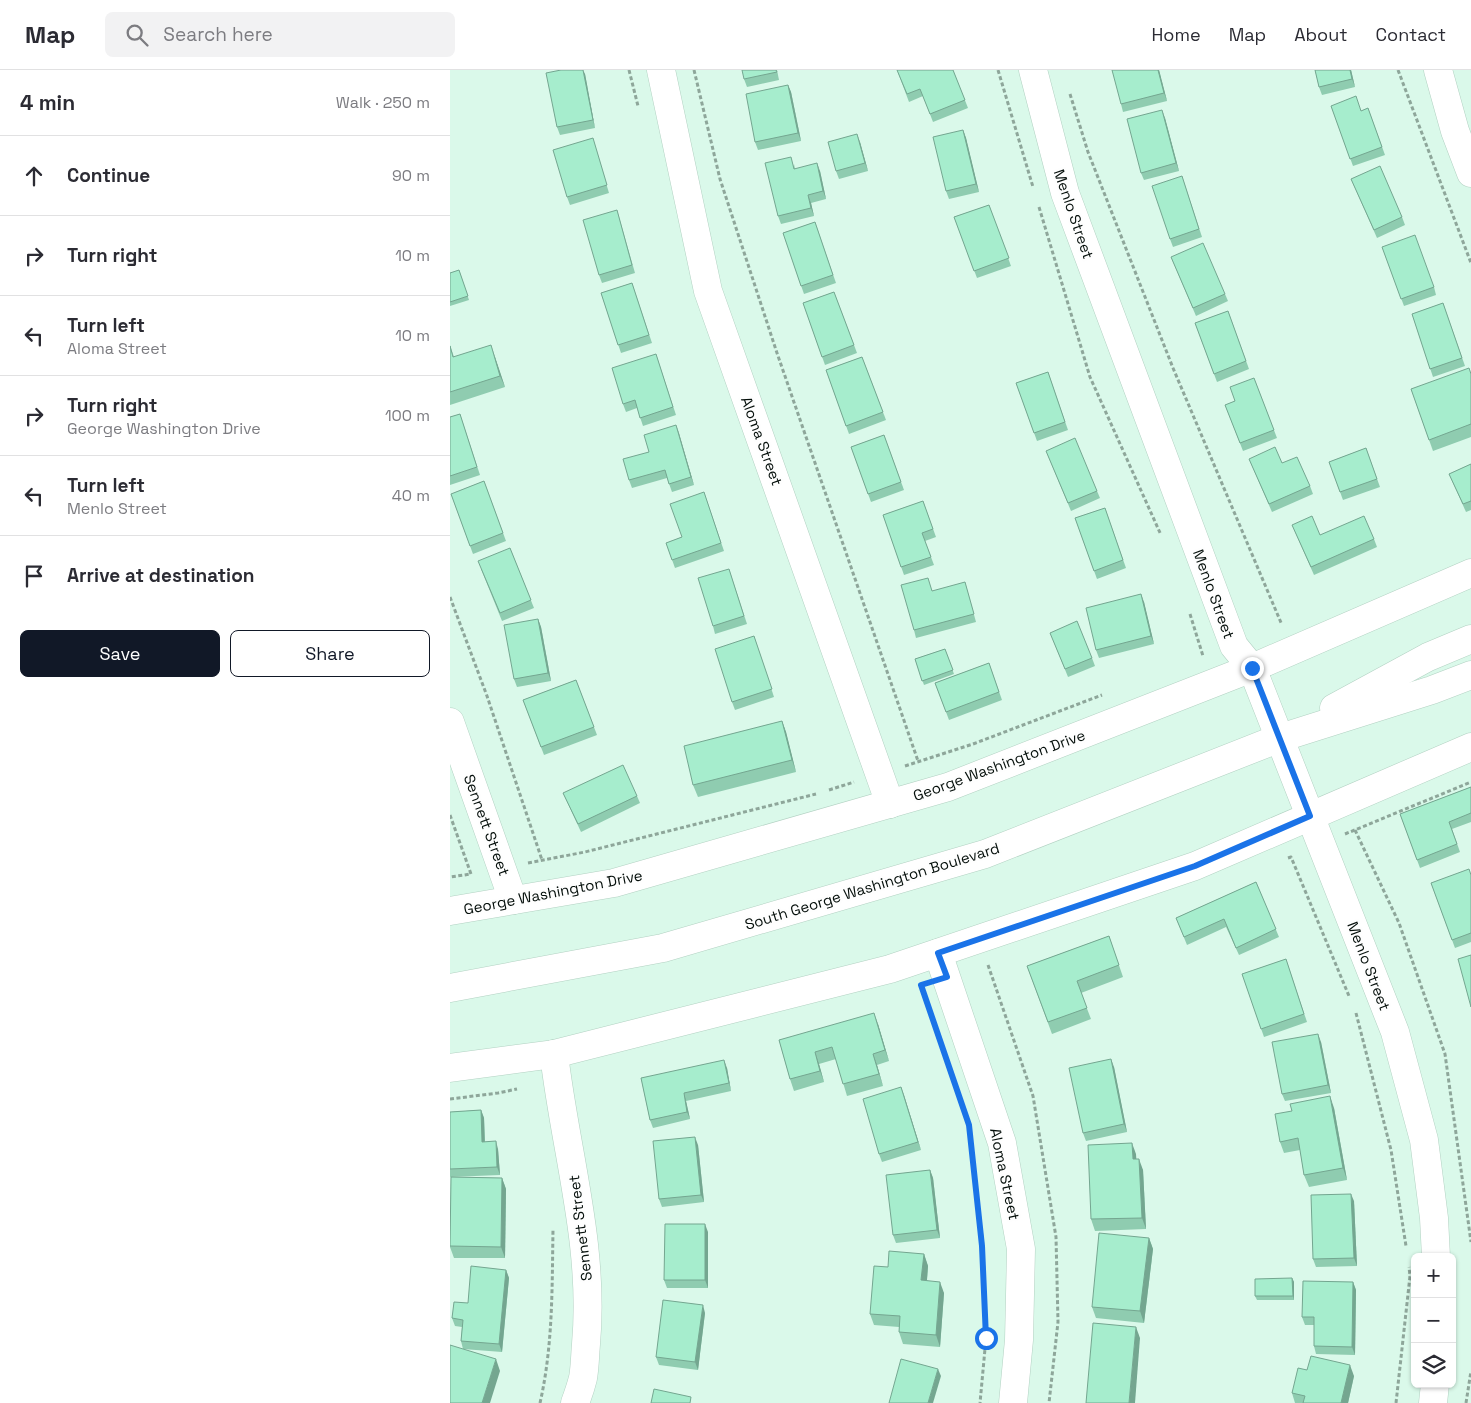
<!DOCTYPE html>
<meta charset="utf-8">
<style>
:root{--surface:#fff;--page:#f2f2f3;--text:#2b2b33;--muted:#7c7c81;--line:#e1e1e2;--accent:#111827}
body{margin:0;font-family:"Space Grotesk",sans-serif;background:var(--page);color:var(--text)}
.controls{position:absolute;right:15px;bottom:15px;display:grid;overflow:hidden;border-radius:8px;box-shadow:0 1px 4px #0004}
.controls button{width:45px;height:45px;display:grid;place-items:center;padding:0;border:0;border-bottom:1px solid var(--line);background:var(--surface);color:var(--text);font:25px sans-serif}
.stop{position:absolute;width:15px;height:15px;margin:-11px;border:4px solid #1a73e8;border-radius:50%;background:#fff}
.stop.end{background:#1a73e8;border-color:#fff;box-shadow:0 1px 5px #0008}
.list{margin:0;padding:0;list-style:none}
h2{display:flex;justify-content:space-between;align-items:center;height:65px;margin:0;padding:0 20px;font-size:21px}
h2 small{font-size:16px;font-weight:400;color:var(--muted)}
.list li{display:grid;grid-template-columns:32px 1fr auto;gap:15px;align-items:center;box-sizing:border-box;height:80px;padding:0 20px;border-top:1px solid var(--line)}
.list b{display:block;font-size:19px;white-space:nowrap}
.list p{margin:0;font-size:16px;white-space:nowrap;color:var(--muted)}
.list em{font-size:16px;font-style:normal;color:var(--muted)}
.actions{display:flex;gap:10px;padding:15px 20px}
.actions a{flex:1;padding:11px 0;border:1px solid var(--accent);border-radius:8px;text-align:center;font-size:18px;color:var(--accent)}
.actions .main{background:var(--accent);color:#fff}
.icon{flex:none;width:28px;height:28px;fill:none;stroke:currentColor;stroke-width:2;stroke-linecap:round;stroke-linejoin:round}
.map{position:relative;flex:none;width:1021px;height:1333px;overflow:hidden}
header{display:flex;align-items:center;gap:30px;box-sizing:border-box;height:70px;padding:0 25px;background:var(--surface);border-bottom:1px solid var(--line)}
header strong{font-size:24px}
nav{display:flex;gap:28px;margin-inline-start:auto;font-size:18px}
.search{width:350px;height:45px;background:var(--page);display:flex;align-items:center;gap:12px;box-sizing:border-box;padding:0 18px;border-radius:8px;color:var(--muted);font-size:19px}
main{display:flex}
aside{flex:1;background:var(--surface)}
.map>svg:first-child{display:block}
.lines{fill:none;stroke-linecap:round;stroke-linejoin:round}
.minor-casing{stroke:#b2d1c2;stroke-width:29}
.tertiary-casing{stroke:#b2d1c2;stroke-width:29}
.path{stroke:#8ea69a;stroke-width:3;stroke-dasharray:4 2.5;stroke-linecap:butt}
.minor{stroke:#fff;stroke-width:28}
.tertiary{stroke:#fff;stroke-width:28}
.wall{fill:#8fccb0}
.shaded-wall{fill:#74a690}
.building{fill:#a6edcd;stroke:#74a690}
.route{stroke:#1a73e8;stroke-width:6}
.labels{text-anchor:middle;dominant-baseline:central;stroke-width:5;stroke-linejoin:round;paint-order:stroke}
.street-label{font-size:15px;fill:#050f0b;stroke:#fefefe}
</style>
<header>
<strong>Map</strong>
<div class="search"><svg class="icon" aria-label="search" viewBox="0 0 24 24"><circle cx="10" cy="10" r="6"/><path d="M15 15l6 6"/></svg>Search here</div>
<nav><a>Home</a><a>Map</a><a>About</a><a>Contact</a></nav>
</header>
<main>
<aside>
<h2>4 min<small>Walk · 250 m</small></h2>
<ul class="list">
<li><svg class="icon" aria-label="ahead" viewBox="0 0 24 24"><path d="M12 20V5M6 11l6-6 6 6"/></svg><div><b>Continue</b></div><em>90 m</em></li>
<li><svg class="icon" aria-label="right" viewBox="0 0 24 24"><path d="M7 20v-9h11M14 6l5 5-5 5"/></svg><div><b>Turn right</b></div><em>10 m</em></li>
<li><svg class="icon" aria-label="left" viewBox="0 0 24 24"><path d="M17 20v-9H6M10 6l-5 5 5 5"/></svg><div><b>Turn left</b><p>Aloma Street</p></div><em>10 m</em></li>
<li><svg class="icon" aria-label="right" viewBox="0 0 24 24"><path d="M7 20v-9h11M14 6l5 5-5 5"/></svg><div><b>Turn right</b><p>George Washington Drive</p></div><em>100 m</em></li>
<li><svg class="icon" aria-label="left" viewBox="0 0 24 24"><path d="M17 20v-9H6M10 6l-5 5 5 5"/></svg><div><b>Turn left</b><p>Menlo Street</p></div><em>40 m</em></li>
<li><svg class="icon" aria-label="arrive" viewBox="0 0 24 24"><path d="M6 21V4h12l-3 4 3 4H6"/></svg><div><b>Arrive at destination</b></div></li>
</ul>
<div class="actions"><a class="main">Save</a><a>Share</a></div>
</aside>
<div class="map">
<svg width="1021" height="1333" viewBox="0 0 1021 1333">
<rect width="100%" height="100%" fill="#daf9ea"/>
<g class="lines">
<g class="minor-casing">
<g id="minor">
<path d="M211 0 258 221 440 734"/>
<path d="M583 0 615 123 784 576 802 598 945 962 974 1070 984 1148 986 1187"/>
<path d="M988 0 1005 61 1021 103"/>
<path d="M0 652 63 830"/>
<path d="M0 841 164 813 498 717 802 598 1021 503"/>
<path d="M488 883 552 1073 571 1179 569 1270 563 1333"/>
<path d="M104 984C115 1080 145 1175 136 1274 135 1285 135 1297 133 1308 131 1316 128 1325 125 1333"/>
<path d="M0 998 104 984 440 899 745 796 1021 677"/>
<path d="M983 1333 985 1314"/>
</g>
</g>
<g class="tertiary-casing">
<g id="tertiary">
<path d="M884 638 978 587 1021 569"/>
<path d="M0 918 213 878 535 784 830 668 982 620 1021 605"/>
</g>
</g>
<g class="path">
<path d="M179 0 188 36"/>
<path d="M244 0 270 109 327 283 468 691"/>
<path d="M548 0 583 117"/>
<path d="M948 0 1021 193"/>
<path d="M620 24 638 82 723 298 832 555"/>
<path d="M589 137 640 307 711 465"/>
<path d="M0 527 37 626 92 790"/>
<path d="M740 544 753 586"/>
<path d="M455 696 523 674 652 625"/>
<path d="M379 720 404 712"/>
<path d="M0 745 21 804 0 807"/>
<path d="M905 760 949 853 995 984 1021 1172"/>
<path d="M895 764 1021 712"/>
<path d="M838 788 841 787 899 926"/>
<path d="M78 793 135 782 366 724"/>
<path d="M538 895 583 1026 606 1167 608 1252 599 1333"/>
<path d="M906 943 941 1080 956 1176"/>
<path d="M0 1029 48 1023 67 1019"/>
<path d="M521 1073 533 1176 536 1268 530 1333"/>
<path d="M90 1333C103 1276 102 1218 103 1160"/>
<path d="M946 1333 960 1206 959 1197"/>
<path d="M1016 1333 1021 1301"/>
</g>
<use href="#minor" class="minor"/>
<use href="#tertiary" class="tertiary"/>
</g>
<g class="wall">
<path d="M327 0 329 10 297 17 294 9Z"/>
<path d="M447 0H503L518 38 483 52 473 26 459 32Z"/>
<path d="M709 0 717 31 673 42 671 34Z"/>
<path d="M865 0H901L905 17 872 25 869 17Z"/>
<path d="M135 4 145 58 110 65 107 57Z"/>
<path d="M338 15 341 22 351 71 308 80 305 72Z"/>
<path d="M881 36 911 41 918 38 935 85 903 96Z"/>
<path d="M715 48 729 101 694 110 691 103Z"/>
<path d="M513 60 516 68 529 122 499 129 496 121Z"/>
<path d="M410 72 418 101 389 109 386 101Z"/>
<path d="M145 76 159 123 120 135 117 127Z"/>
<path d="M344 94 345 99 370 101 376 129 361 133 364 146 331 154 328 146Z"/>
<path d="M732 106 752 167 723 177 720 169Z"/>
<path d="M901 109 952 147 955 155 927 168Z"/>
<path d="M539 135 561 196 527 208 504 147Z"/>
<path d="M167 140 185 203 152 213 149 205Z"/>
<path d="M365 152 386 213 354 224 333 163Z"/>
<path d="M932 177 984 217 986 225 954 236Z"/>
<path d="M721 187 775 224 778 231 746 246Z"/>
<path d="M9 200 19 230 0 236V203Z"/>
<path d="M182 213 202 273 171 283 151 223Z"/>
<path d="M384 222 407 283 375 295 353 233Z"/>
<path d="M993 233 1015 296 983 307 962 244Z"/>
<path d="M778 241 799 299 767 312 745 253Z"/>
<path d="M0 275 4 287H45L55 317 0 335Z"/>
<path d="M206 284 226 345 193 356 187 338 176 342 173 334Z"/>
<path d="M412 287 436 350 399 364 376 300Z"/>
<path d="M598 302 618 360 587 371 566 313Z"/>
<path d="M1021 304V367L983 381 961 319Z"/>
<path d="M804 308 827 368 793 381 775 335 785 331Z"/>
<path d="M10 344 30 405 0 415V347Z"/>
<path d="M226 355 244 415 222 422 217 408 182 418 179 410 199 382Z"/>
<path d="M434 365 454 420 421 432 401 377Z"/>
<path d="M916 378 930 417 893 430 879 392Z"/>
<path d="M596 381 647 421 650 428 621 441Z"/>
<path d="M799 389 832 393 860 416 863 424 822 442Z"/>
<path d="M1021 394V440L1016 442 999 404Z"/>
<path d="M34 411 56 471 23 484 1 424Z"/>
<path d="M254 422 274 481 225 498 216 473 232 467Z"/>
<path d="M473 431 486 467 475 471 484 495 454 505 433 445Z"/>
<path d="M655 438 676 498 647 509 625 448Z"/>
<path d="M842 455 870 465 924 469 927 477 864 505Z"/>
<path d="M60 478 84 538 52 551 31 499Z"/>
<path d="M279 499 297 554 265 564 263 556Z"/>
<path d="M515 512 526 552 466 568 464 560Z"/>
<path d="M694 532 704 574 649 588 646 580Z"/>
<path d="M88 549 91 557 101 611 67 617 64 609Z"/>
<path d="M304 566 324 627 285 640 282 632Z"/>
<path d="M603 570 642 588 645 596 618 607Z"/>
<path d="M495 579 504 604 474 615 465 589Z"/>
<path d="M539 593 552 630 499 650 485 613Z"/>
<path d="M126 610 147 665 94 685 73 630Z"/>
<path d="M332 651 336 662 346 702 248 727 243 715Z"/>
<path d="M1021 717V752L1002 759 1010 782 970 798 950 744Z"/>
<path d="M113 723 187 726 190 733 131 762Z"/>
<path d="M1021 805V872L1005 878 981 813Z"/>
<path d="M806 812 829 867 789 885 776 857 737 875 726 848Z"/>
<path d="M659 866 673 907 631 923 641 949 602 964 577 896Z"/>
<path d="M836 889 857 952 814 967 792 904Z"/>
<path d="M428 954 439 991 427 995 433 1016 397 1026 386 989 369 994 374 1012 344 1021 340 1009 329 970Z"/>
<path d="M871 972 881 1023 835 1031 832 1024Z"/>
<path d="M664 997 677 1062 636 1071 633 1063Z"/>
<path d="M277 998 281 1021 236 1031 240 1049 203 1058 200 1050 191 1008Z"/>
<path d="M451 1017 471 1080 432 1092 429 1084Z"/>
<path d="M884 1038 897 1110 859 1117 854 1105 850 1080 834 1083 830 1072Z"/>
<path d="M31 1040 34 1048 35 1072 48 1079 50 1105 0 1107V1042Z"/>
<path d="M248 1075 254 1132 212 1137 209 1129Z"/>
<path d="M686 1084V1089L693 1100 696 1159 645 1161 641 1149Z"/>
<path d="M480 1100 483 1108 490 1168 446 1173 443 1165Z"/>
<path d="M1 1107 52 1108 56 1119 55 1188H4L0 1177Z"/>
<path d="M904 1131 907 1196 866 1197 863 1189Z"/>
<path d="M258 1162V1218H217L214 1210Z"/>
<path d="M699 1168 703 1179 694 1253 646 1248 642 1237Z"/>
<path d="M474 1184 478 1196 477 1210 494 1223 490 1277 453 1274 449 1262V1257L424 1255 420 1244 438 1197Z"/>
<path d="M56 1200 59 1208 52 1282 13 1279 11 1271 12 1257 5 1256 2 1248Z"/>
<path d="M842 1208 844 1212V1230H807L805 1226Z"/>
<path d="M903 1212 906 1220 905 1285 866 1284 864 1276V1255H855L852 1247Z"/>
<path d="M255 1243 248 1300 209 1295 206 1287Z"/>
<path d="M857 1300 904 1306 898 1333H845L842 1323Z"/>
</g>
<g class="shaded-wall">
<path d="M133 0 135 4 145 58 143 50Z"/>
<path d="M708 0H709L717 31 714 23Z"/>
<path d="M900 0H901L905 17 902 9Z"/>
<path d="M338 15 341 22 351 71 348 63Z"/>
<path d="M712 40 715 48 729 101 726 93Z"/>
<path d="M513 60 516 68 529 122 526 114Z"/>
<path d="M407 64 410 72 418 101 415 93Z"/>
<path d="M367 93 370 101 376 129 373 121Z"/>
<path d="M358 125 361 133 364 146 361 138Z"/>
<path d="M41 275 55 317 50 306Z"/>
<path d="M226 355 229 363 244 415 241 407Z"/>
<path d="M691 524 694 532 704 574 701 566Z"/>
<path d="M88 549 91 557 101 611 98 603Z"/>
<path d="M332 651 336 662 346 702 342 690Z"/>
<path d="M424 943 428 954 439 991 435 980Z"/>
<path d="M868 964 871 972 881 1023 878 1015Z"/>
<path d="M365 982 369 994 374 1012 370 1001Z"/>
<path d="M423 984 427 995 433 1016 429 1004Z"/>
<path d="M661 989 664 997 677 1062 674 1054Z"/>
<path d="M274 990 277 998 281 1021 279 1013Z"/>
<path d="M451 1017 454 1025 471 1080 468 1072Z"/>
<path d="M234 1023 236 1031 240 1049 237 1042Z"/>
<path d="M880 1026 884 1038 897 1110 893 1098Z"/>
<path d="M31 1040 34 1048 35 1080 32 1072Z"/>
<path d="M245 1067 248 1075 254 1132 251 1125Z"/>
<path d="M46 1071 48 1079 50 1105 47 1097Z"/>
<path d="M682 1073 686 1084 687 1100 683 1089Z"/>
<path d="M689 1089 693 1100 696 1159 692 1148Z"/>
<path d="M480 1100 483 1108 490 1168 487 1160Z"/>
<path d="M52 1108 56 1119 55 1188 51 1177Z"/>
<path d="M901 1124 904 1131 907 1196 904 1188Z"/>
<path d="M255 1154 258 1162V1218L255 1210Z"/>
<path d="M699 1168 703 1179 694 1253 690 1241Z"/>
<path d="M474 1184 478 1196 476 1222 471 1210Z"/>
<path d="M56 1200 59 1208 52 1282 49 1274Z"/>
<path d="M842 1208 844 1212V1230L843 1226Z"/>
<path d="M490 1212 494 1223 490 1277 486 1265Z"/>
<path d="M903 1212 906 1220 905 1285 902 1277Z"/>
<path d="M253 1235 255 1243 248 1300 245 1292Z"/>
<path d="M686 1257 690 1268 685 1333H679Z"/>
<path d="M46 1289 50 1301 40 1333H32Z"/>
<path d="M900 1295 904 1306 898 1333H891Z"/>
<path d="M488 1299 491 1306 483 1333H478Z"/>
</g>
<g class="building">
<path d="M111 0H133L143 50 107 57 96 3Z"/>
<path d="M292 0H326L327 2 294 9Z"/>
<path d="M447 0H503L515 30 480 44 470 19 457 24Z"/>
<path d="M662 0H708L714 23 671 34Z"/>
<path d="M865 0H900L902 9 869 17Z"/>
<path d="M338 15 348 63 305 72 296 24Z"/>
<path d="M906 26 911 41 918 38 932 77 900 89 881 36Z"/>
<path d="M712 40 726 93 691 103 677 49Z"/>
<path d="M513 60 526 114 496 121 483 67Z"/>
<path d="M407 64 415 93 386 101 378 72Z"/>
<path d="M143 68 157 115 117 127 103 80Z"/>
<path d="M341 87 344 99 367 93 373 121 358 125 361 138 328 146 315 93Z"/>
<path d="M930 96 952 147 924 160 901 109Z"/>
<path d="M732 106 749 159 720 169 702 116Z"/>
<path d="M539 135 559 188 524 201 504 147Z"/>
<path d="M167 140 182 195 149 205 133 150Z"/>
<path d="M365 152 383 205 351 216 333 163Z"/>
<path d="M965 165 984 217 951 229 932 177Z"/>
<path d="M753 173 775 224 743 238 721 187Z"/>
<path d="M9 200 18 226 0 232V203Z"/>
<path d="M182 213 199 265 168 275 151 223Z"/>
<path d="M384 222 404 275 372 287 353 233Z"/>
<path d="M993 233 1012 288 980 299 962 244Z"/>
<path d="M778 241 796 291 764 304 745 253Z"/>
<path d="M41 275 50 306 0 322V276L3 287Z"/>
<path d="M206 284 223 337 190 348 185 330 173 334 162 298Z"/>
<path d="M412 287 433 342 396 356 376 300Z"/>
<path d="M1019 298 1021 304V354L979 370 961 319Z"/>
<path d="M598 302 615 352 584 363 566 313Z"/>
<path d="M804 308 824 360 790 373 775 335 785 331 780 317Z"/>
<path d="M10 344 27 397 0 406V347Z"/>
<path d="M226 355 241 407 219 414 215 400 179 410 173 389 199 382 194 365Z"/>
<path d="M434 365 451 412 418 424 401 377Z"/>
<path d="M625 368 647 421 618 433 596 381Z"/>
<path d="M825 377 832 393 847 387 860 416 819 434 799 389Z"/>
<path d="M916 378 927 409 890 422 879 392Z"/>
<path d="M1021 394V431L1013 434 999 404Z"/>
<path d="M34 411 53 463 20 476 1 424Z"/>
<path d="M254 422 271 473 222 490 216 473 232 467 220 434Z"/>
<path d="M473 431 483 459 472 463 481 487 451 497 433 445Z"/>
<path d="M655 438 673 490 644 501 625 448Z"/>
<path d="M862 446 870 465 914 446 924 469 861 497 842 455Z"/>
<path d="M60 478 81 530 50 543 28 491Z"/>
<path d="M279 499 294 546 263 556 248 508Z"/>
<path d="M478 508 482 521 515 512 524 544 464 560 451 515Z"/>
<path d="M691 524 701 566 646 580 636 538Z"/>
<path d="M88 549 98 603 64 609 54 555Z"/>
<path d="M627 551 642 588 615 599 600 563Z"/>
<path d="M304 566 322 619 282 632 265 579Z"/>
<path d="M495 579 503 600 472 611 465 589Z"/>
<path d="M539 593 549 622 496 642 485 613Z"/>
<path d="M126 610 144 657 91 677 73 630Z"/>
<path d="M332 651 342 690 243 715 234 676Z"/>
<path d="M173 695 187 726 128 754 113 723Z"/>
<path d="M1021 717V743L999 752 1007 774 967 790 950 744Z"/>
<path d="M1019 799 1021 805V863L1002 870 981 813Z"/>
<path d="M806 812 826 859 786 878 774 849 734 867 726 848Z"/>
<path d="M659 866 669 895 627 911 637 938 598 952 577 896Z"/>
<path d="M1021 885V937L1008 889Z"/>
<path d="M836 889 854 944 811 959 792 904Z"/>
<path d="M424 943 435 980 423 984 429 1004 393 1014 382 977 365 982 370 1001 340 1009 329 970Z"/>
<path d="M868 964 878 1015 832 1024 822 972Z"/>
<path d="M661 989 674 1054 633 1063 619 998Z"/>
<path d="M274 990 279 1013 234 1023 237 1042 200 1050 191 1008Z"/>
<path d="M451 1017 468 1072 429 1084 413 1029Z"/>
<path d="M880 1026 893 1098 854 1105 848 1068 830 1072 825 1044 842 1041 840 1034Z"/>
<path d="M31 1040 32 1072 46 1071 47 1097 0 1099V1042Z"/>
<path d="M245 1067 251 1125 209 1129 203 1071Z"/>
<path d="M682 1073 683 1089H689L692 1148 641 1149 638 1075Z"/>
<path d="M480 1100 487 1160 443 1165 436 1105Z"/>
<path d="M1 1107 52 1108 51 1177 0 1176Z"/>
<path d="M901 1124 904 1188 863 1189 861 1125Z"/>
<path d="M215 1154H255V1210H214Z"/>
<path d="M649 1163 699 1168 690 1241 642 1237Z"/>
<path d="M439 1181 474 1184 471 1210 490 1212 486 1265 449 1262 450 1246 420 1244 424 1196 438 1197Z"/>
<path d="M21 1196 56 1200 49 1274 11 1271 13 1250 2 1248 4 1232 18 1233Z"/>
<path d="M842 1208 843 1226H805V1209Z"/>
<path d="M853 1211 903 1212 902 1277 864 1276V1247H852Z"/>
<path d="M213 1230 253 1235 245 1292 206 1287Z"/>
<path d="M643 1253 686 1257 679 1333H636Z"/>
<path d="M0 1275 46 1289 32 1333H0Z"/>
<path d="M861 1286 900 1295 891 1333H853L855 1326 842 1323 848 1298 857 1300Z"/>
<path d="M451 1289 488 1299 478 1333H439Z"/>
<path d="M204 1319 241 1327 240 1333H201Z"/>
</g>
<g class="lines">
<path class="route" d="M536 1268 532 1176 519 1055 471 915 497 907 488 883 745 796 860 746 802 598"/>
</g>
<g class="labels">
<g class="street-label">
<text transform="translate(624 144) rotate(71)">Menlo Street</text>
<text transform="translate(312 371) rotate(70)">Aloma Street</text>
<text transform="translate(764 524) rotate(70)">Menlo Street</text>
<text transform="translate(549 695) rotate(-20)">George Washington Drive</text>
<text transform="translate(37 755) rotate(70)">Sennett Street</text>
<text transform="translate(422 816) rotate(-17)">South George Washington Boulevard</text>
<text transform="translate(103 822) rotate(-11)">George Washington Drive</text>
<text transform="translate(919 896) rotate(69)">Menlo Street</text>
<text transform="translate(555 1104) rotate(78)">Aloma Street</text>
<text transform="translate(130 1158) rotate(-97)">Sennett Street</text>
</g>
</g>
</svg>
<div class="controls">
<button>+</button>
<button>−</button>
<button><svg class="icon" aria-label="layers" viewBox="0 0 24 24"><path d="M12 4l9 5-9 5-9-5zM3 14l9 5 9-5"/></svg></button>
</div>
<div class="stop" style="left:536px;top:1268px"></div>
<div class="stop end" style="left:802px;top:598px"></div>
</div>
</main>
